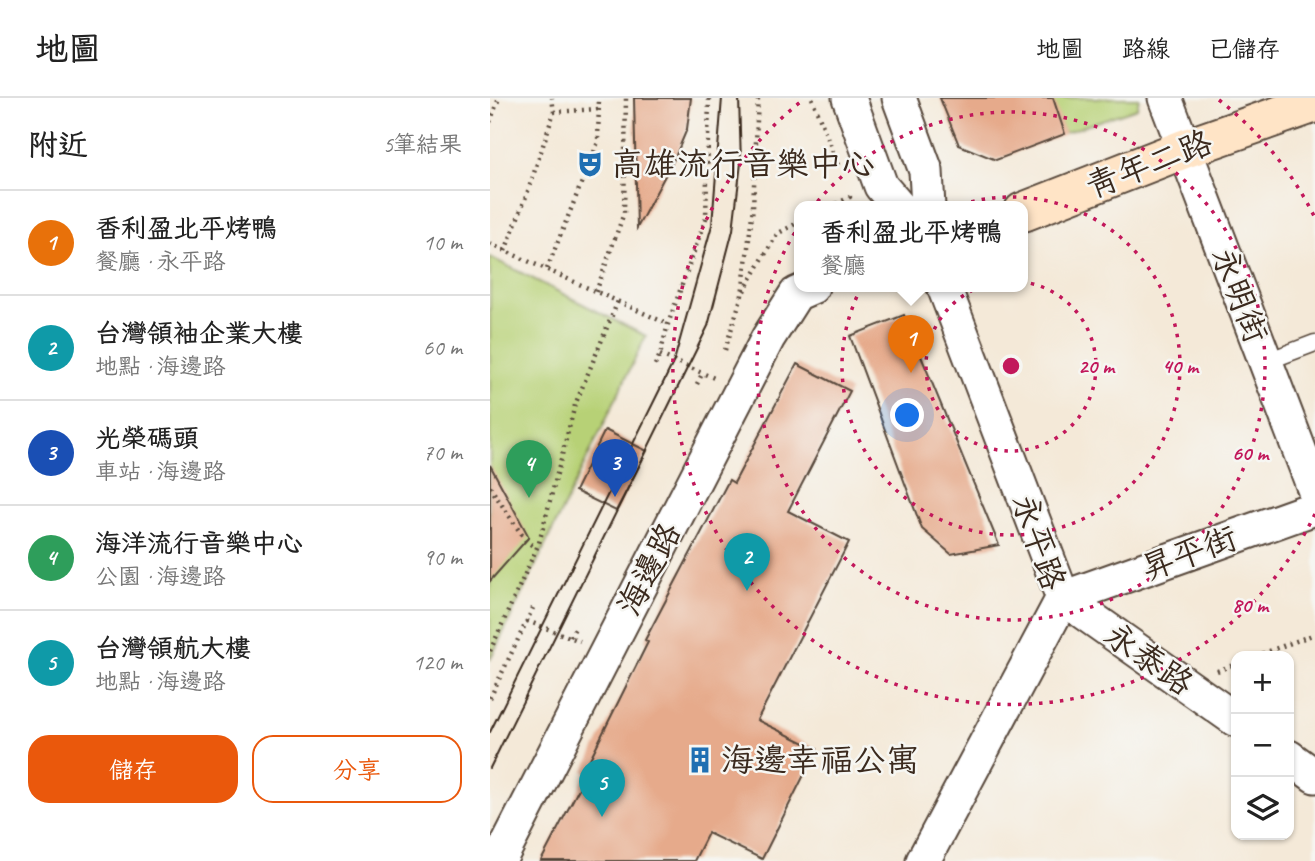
<!DOCTYPE html>
<html lang="zh-TW">
<meta charset="utf-8">
<style>
:root{--surface:#fff;--page:#f2f2f2;--text:#222;--muted:#767676;--line:#e0e0e0;--accent:#ea580c}
body{margin:0;font-family:Caveat,"LXGW WenKai TC",sans-serif;background:var(--page);color:var(--text)}
.controls{position:absolute;right:21px;bottom:21px;display:grid;overflow:hidden;border-radius:14px;box-shadow:0 2px 5px #0004}
.controls button{width:63px;height:63px;display:grid;place-items:center;padding:0;border:0;border-bottom:2px solid var(--line);background:var(--surface);color:var(--text);font:35px sans-serif}
.you{position:absolute;left:418px;top:318px;width:24px;height:24px;margin:-18px;border:5px solid #fff;border-radius:50%;background:#1a73e8;box-shadow:0 0 0 10px #1a73e833}
.badge{display:grid;place-items:center;width:46px;height:46px;border-radius:50%;background:var(--accent);color:#fff;font-size:23px;font-weight:700}
.pin{position:absolute;translate:-50% -58px;filter:drop-shadow(0 2px 4px #0008)}
.pin::after{content:'';position:absolute;top:37px;width:24px;height:21px;background:inherit;clip-path:polygon(0 0,100% 0,50% 100%)}
.popup{position:absolute;left:304px;top:103px;width:234px;height:91px;box-sizing:border-box;display:grid;place-content:center;border-radius:14px;background:var(--surface);filter:drop-shadow(0 2px 5px #0005);font-size:23px;white-space:nowrap;color:var(--muted)}
.popup b{font-size:26px;color:var(--text)}
.popup::after{content:'';position:absolute;left:50%;top:100%;margin-left:-14px;border:14px solid transparent;border-top-color:var(--surface)}
.list{margin:0;padding:0;list-style:none}
h2{display:flex;justify-content:space-between;align-items:center;height:91px;margin:0;padding:0 28px;font-size:30px}
h2 small{font-size:23px;font-weight:400;color:var(--muted)}
.list li{display:grid;grid-template-columns:46px 1fr auto;gap:21px;align-items:center;box-sizing:border-box;height:105px;padding:0 28px;border-top:2px solid var(--line)}
.list b{display:block;font-size:26px;white-space:nowrap}
.list p{margin:0;font-size:23px;white-space:nowrap;color:var(--muted)}
.list em{font-size:23px;font-style:normal;color:var(--muted)}
.actions{display:flex;gap:14px;padding:21px 28px}
.actions a{flex:1;padding:16px 0;border:2px solid var(--accent);border-radius:21px;text-align:center;font-size:24px;color:var(--accent)}
.actions .main{background:var(--accent);color:#fff}
.icon{flex:none;width:38px;height:38px;fill:none;stroke:currentColor;stroke-width:2;stroke-linecap:round;stroke-linejoin:round}
.map{position:relative;flex:none;width:825px;height:763px;overflow:hidden}
header{display:flex;align-items:center;gap:42px;box-sizing:border-box;height:98px;padding:0 35px;background:var(--surface);border-bottom:2px solid var(--line)}
header strong{font-size:33px}
nav{display:flex;gap:38px;margin-inline-start:auto;font-size:24px}
main{display:flex}
aside{flex:1;background:var(--surface)}
.map>svg:first-child{display:block}
.green{fill:#b7d176;stroke:#797e4a;stroke-width:2}
.building{fill:#e6aa8b}
.lines{fill:none;stroke-linecap:round;stroke-linejoin:round}
.lane-casing{stroke:#57473a;stroke-width:19}
.street-casing{stroke:#57473a;stroke-width:37}
.secondary-casing{stroke:#57473a;stroke-width:42}
.path{stroke:#57473a;stroke-width:4.5;stroke-dasharray:2 5;stroke-linecap:butt}
.lane{stroke:#fff;stroke-width:16}
.street{stroke:#fff;stroke-width:33}
.secondary{stroke:#ffe4c6;stroke-width:38}
.tram{stroke:#3b2a1e;stroke-width:2}
.ring{fill:none;stroke:#c2185b;stroke-width:3.5;stroke-dasharray:3.5 7}
.labels{text-anchor:middle;dominant-baseline:central;stroke-width:5;stroke-linejoin:round;paint-order:stroke}
.poi-label{font-size:33px;fill:#3b2a1e;stroke:#f6f6f2;text-anchor:start}
.street-label{font-size:33px;fill:#3b2a1e;stroke:#f6f6f2}
.centre{fill:#c2185b;stroke:#f6f6f2;stroke-width:3.5}
.ring-label{font-size:21px;text-anchor:middle;font-weight:bold;fill:#c2185b;stroke:#f6f6f2;stroke-width:5;stroke-linejoin:round;paint-order:stroke}
</style>
<header>
<strong>地圖</strong>
<nav><a>地圖</a><a>路線</a><a>已儲存</a></nav>
</header>
<main>
<aside>
<h2>附近<small>5筆結果</small></h2>
<ul class="list">
<li><span class="badge" style="background:#e8710a">1</span><div><b>香利盈北平烤鴨</b><p>餐廳 · 永平路</p></div><em>10 m</em></li>
<li><span class="badge" style="background:#0f9aa8">2</span><div><b>台灣領袖企業大樓</b><p>地點 · 海邊路</p></div><em>60 m</em></li>
<li><span class="badge" style="background:#1a4fb4">3</span><div><b>光榮碼頭</b><p>車站 · 海邊路</p></div><em>70 m</em></li>
<li><span class="badge" style="background:#2e9e5b">4</span><div><b>海洋流行音樂中心</b><p>公園 · 海邊路</p></div><em>90 m</em></li>
<li><span class="badge" style="background:#0f9aa8">5</span><div><b>台灣領航大樓</b><p>地點 · 海邊路</p></div><em>120 m</em></li>
</ul>
<div class="actions"><a class="main">儲存</a><a>分享</a></div>
</aside>
<div class="map">
<svg width="825" height="763" viewBox="0 0 825 763">
<rect width="100%" height="100%" fill="#f6f6f2"/>
<filter id="ink" filterUnits="userSpaceOnUse"><feTurbulence type="fractalNoise" baseFrequency=".0143" numOctaves="2"/><feDisplacementMap in="SourceGraphic" scale="14" xChannelSelector="R" yChannelSelector="G"/><feConvolveMatrix kernelMatrix="1 2 1 2 8 2 1 2 1" color-interpolation-filters="sRGB"/></filter>
<filter id="wash" filterUnits="userSpaceOnUse"><feTurbulence type="fractalNoise" baseFrequency=".00686" numOctaves="4" result="noise"/><feDisplacementMap in="SourceGraphic" scale="28" xChannelSelector="R" yChannelSelector="G"/><feGaussianBlur stdDeviation="1.57" result="paint"/><feColorMatrix in="noise" values="0 0 0 0 0 0 0 0 0 0 0 0 0 0 0 0 0 1.4 0 .05"/><feComposite in="paint" operator="in"/></filter>
<g filter="url(#wash)">
<rect width="100%" height="100%" fill="#f4e9d8"/>
<g class="green">
<path d="M561 0H649L647 10 574 35Z"/>
<path d="M0 159 156 238 0 562Z"/>
</g>
<g id="blocks">
<g class="building">
<path d="M144 0H201L197 31 186 57 147 130Z"/>
<path d="M450 0H563L575 36 506 62 469 47Z"/>
<path d="M414 217 509 447 461 456 432 431 360 238Z"/>
<path d="M307 266 360 293 298 413 359 444 267 622 327 651 272 761 218 735 204 763H51L97 675 94 673 158 544 155 542 239 382 244 385Z"/>
<path d="M115 332 157 353 126 413 85 393Z"/>
<path d="M0 367 39 439 0 483Z"/>
</g>
</g>
</g>
<g filter="url(#ink)">
<use href="#blocks" fill-opacity="0" stroke="#57473a" stroke-width="2"/>
<g class="lines">
<g class="lane-casing">
<path id="lane" d="M775 264 825 245"/>
</g>
<g class="street-casing">
<g id="street">
<path d="M359 0 391 88 409 109"/>
<path d="M409 0 436 73 438 109"/>
<path d="M675 0 825 393"/>
<path d="M573 500 825 410"/>
<path d="M573 500 746 622"/>
<path d="M799 659 825 678"/>
<path d="M9 763 278 240 306 196 322 189"/>
<path d="M433 763 573 500 454 189"/>
</g>
</g>
<g class="secondary-casing">
<path id="secondary" d="M533 114 694 51 825 5"/>
</g>
<g class="path">
<path d="M322 0 348 67"/>
<path d="M64 14 108 11"/>
<path d="M0 24 9 0"/>
<path d="M340 109 360 99 359 95"/>
<path d="M0 146 178 226"/>
<path d="M15 153 37 96 64 14 62 0"/>
<path d="M57 171 108 44 109 0"/>
<path d="M254 193 287 136 309 124"/>
<path d="M106 194 134 115 136 0"/>
<path d="M235 252 252 197 263 109 268 0"/>
<path d="M170 257 224 280"/>
<path d="M165 267 170 257 178 226 216 120 219 0"/>
<path d="M207 286 212 276"/>
<path d="M0 389 36 443 46 450"/>
<path d="M37 523 90 543"/>
<path d="M80 539 85 530"/>
<path d="M0 553 49 445 85 307 128 203"/>
<path d="M766 558 825 536"/>
<path d="M727 573 746 566"/>
<path d="M0 600 43 510"/>
</g>
<use href="#lane" class="lane"/>
<use href="#street" class="street"/>
<use href="#secondary" class="secondary"/>
<g class="tram">
<path d="M0 634 184 263 222 127 232 0"/>
<path d="M0 670 218 228 243 132 251 65 249 0"/>
</g>
</g>
</g>
<g class="ring">
<circle cx="521" cy="268" r="85"/>
<circle cx="521" cy="268" r="169"/>
<circle cx="521" cy="268" r="254"/>
<path d="M825 416A338 338 0 1 1 313 2M729 2A338 338 0 0 1 825 120"/>
</g>
<defs>
<g id="theatre-bare" transform="scale(2.1)"><path d="M-5-5.5Q0-4 5-5.5V0Q5 5 0 6Q-5 5-5 0ZM-3.3-2.5H-1v1.5H-3.3ZM1-2.5H3.3v1.5H1ZM-2.8 1Q0 5.5 2.8 1Z" fill="#1f6fb2" stroke="#f6f6f2" stroke-width="2.5" paint-order="stroke"/></g>
<g id="building-bare" transform="scale(2.1)"><path d="M-4-6H4V6H1V3H-1V6H-4ZM-2.5-4.3h1.7v1.8h-1.7ZM.8-4.3h1.7v1.8H.8ZM-2.5-1h1.7V.8h-1.7ZM.8-1h1.7V.8H.8Z" fill="#1f6fb2" stroke="#f6f6f2" stroke-width="2.5" paint-order="stroke"/></g>
</defs>
<g fill-rule="evenodd">
<use href="#theatre-bare" x="100" y="66"/>
<use href="#building-bare" x="210" y="662"/>
</g>
<g class="labels">
<g class="poi-label">
<text x="121" y="66">高雄流行音樂中心</text>
<text x="231" y="662">海邊幸福公寓</text>
</g>
<g class="street-label">
<text transform="translate(659 66) rotate(-21)">青年二路</text>
<text transform="translate(750 197) rotate(69)">永明街</text>
<text transform="translate(549 444) rotate(71)">永平路</text>
<text transform="translate(699 455) rotate(-20)">昇平街</text>
<text transform="translate(159 471) rotate(-63)">海邊路</text>
<text transform="translate(659 561) rotate(35)">永泰路</text>
</g>
</g>
<circle cx="521" cy="268" r="10" class="centre"/>
<g class="ring-label">
<text x="606" y="275">20 m</text>
<text x="690" y="275">40 m</text>
<text x="760" y="362">60 m</text>
<text x="760" y="514">80 m</text>
</g>
</svg>
<div class="controls">
<button>+</button>
<button>−</button>
<button><svg class="icon" aria-label="layers" viewBox="0 0 24 24"><path d="M12 4l9 5-9 5-9-5zM3 14l9 5 9-5"/></svg></button>
</div>
<div class="you"></div>
<div class="pin badge" style="left:421px;top:275px;background:#e8710a">1</div>
<div class="popup"><b>香利盈北平烤鴨</b>餐廳</div>
<div class="pin badge" style="left:257px;top:493px;background:#0f9aa8">2</div>
<div class="pin badge" style="left:125px;top:399px;background:#1a4fb4">3</div>
<div class="pin badge" style="left:39px;top:400px;background:#2e9e5b">4</div>
<div class="pin badge" style="left:112px;top:719px;background:#0f9aa8">5</div>
</div>
</main>
